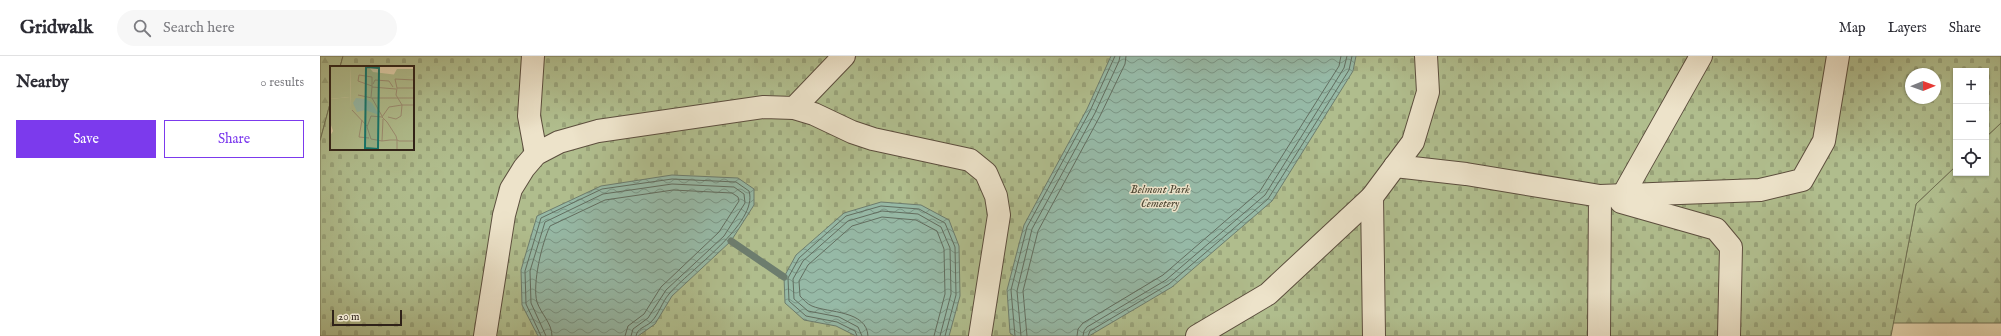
<!DOCTYPE html>
<meta charset="utf-8">
<style>
:root{--surface:#fff;--page:#f7f7f7;--text:#2b2b33;--muted:#7c7c81;--line:#e1e1e2;--accent:#7c3aed}
body{margin:0;font-family:"IM FELL English",serif;background:var(--page);color:var(--text)}
.controls{position:absolute;right:12px;top:12px;display:grid;overflow:hidden;border-radius:0px;box-shadow:0 1px 3px #0004}
.controls button{width:36px;height:36px;display:grid;place-items:center;padding:0;border:0;border-bottom:1px solid var(--line);background:var(--surface);color:var(--text);font:20px sans-serif}
.compass{position:absolute;left:1585px;top:12px;width:36px;height:36px;border-radius:50%;background:var(--surface);box-shadow:0 1px 3px #0004;rotate:89deg}
.scale{position:absolute;left:12px;bottom:10px;width:70px;box-sizing:border-box;padding-left:4px;border:2px solid #2f2219;border-top:0;font-size:11px;line-height:14px;white-space:nowrap;color:#2f2219;-webkit-text-stroke:3px #ede3ca;paint-order:stroke}
.list{margin:0;padding:0;list-style:none}
h2{display:flex;justify-content:space-between;align-items:center;height:52px;margin:0;padding:0 16px;font-size:17px}
h2 small{font-size:13px;font-weight:400;color:var(--muted)}
.actions{display:flex;gap:8px;padding:12px 16px}
.actions a{flex:1;padding:9px 0;border:1px solid var(--accent);border-radius:0px;text-align:center;font-size:14px;color:var(--accent)}
.actions .main{background:var(--accent);color:#fff}
.icon{flex:none;width:22px;height:22px;fill:none;stroke:currentColor;stroke-width:2;stroke-linecap:round;stroke-linejoin:round}
.map{position:relative;flex:none;width:1681px;height:280px;overflow:hidden}
header{display:flex;align-items:center;gap:24px;box-sizing:border-box;height:56px;padding:0 20px;background:var(--surface);border-bottom:1px solid var(--line)}
header strong{font-size:19px}
nav{display:flex;gap:22px;margin-inline-start:auto;font-size:14px}
.search{width:280px;height:36px;background:var(--page);display:flex;align-items:center;gap:10px;box-sizing:border-box;padding:0 14px;border-radius:22px;color:var(--muted);font-size:15px}
main{display:flex}
aside{flex:1;background:var(--surface)}
.map>svg:first-child{display:block}
.forest{fill:url(#forest-firs);stroke:#707053}
.cemetery{fill:url(#cemetery-stones);stroke:#707053;fill-rule:evenodd}
.water{fill:url(#water-waves);stroke:#6d7d6e}
.lines{fill:none;stroke-linecap:round;stroke-linejoin:round}
.shore{stroke:#626e60;stroke-width:1}
.stream{stroke:#6d7d6e;stroke-width:7}
.minor-casing{stroke:#5c4e3e;stroke-width:24}
.minor{stroke:#ede3ca;stroke-width:22}
.labels{text-anchor:middle;dominant-baseline:central;stroke-width:3;stroke-linejoin:round;paint-order:stroke}
.park-label{font-size:12px;font-style:italic;fill:#4f4936;stroke:#ede3ca}
.inset-road{fill:none;stroke:#9c8d72;stroke-width:1}
.view{fill:#0f766e;fill-opacity:0.15;stroke:#0f766e;stroke-width:2}
.inset-edge{fill:none;stroke:#2f2219;stroke-width:2}
</style>
<header>
<strong>Gridwalk</strong>
<div class="search"><svg class="icon" aria-label="search" viewBox="0 0 24 24"><circle cx="10" cy="10" r="6"/><path d="M15 15l6 6"/></svg>Search here</div>
<nav><a>Map</a><a>Layers</a><a>Share</a></nav>
</header>
<main>
<aside>
<h2>Nearby<small>0 results</small></h2>
<ul class="list">
</ul>
<div class="actions"><a class="main">Save</a><a>Share</a></div>
</aside>
<div class="map">
<svg width="1681" height="280" viewBox="0 0 1681 280">
<defs>
<pattern id="forest-firs" width="22" height="20" patternUnits="userSpaceOnUse"><rect width="22" height="20" fill="#b0bd8d"/><path d="M5 1l3.5 6h-7zM16 11l3.5 6h-7z" fill="#98a279"/></pattern>
<pattern id="cemetery-stones" width="16" height="16" patternUnits="userSpaceOnUse"><rect width="16" height="16" fill="#b0bd8d"/><path d="M2 7V4a2 2 0 0 1 4 0v3zM10 15v-3a2 2 0 0 1 4 0v3z" fill="#98a279"/></pattern>
<pattern id="water-waves" width="16" height="10" patternUnits="userSpaceOnUse"><rect width="16" height="10" fill="#96b9a6"/><path d="M0 5q4-4 8 0t8 0" fill="none" stroke="#7b9686"/></pattern>
</defs>
<rect width="100%" height="100%" fill="#e4d4ae"/>
<filter id="stains"><feTurbulence type="fractalNoise" baseFrequency=".005" numOctaves="4"/><feColorMatrix values="0 0 0 0 .2 0 0 0 0 .09 0 0 0 0 .02 0 0 0 .5 -.17"/></filter>
<radialGradient id="worn" r=".72"><stop offset=".6" stop-color="#630" stop-opacity="0"/><stop offset="1" stop-color="#630" stop-opacity=".3"/></radialGradient>
<g class="forest">
<path d="M0 0H23L20 11H11V44L0 85Z"/>
<path d="M1681 67V267H1573L1596 148 1636 110V117H1666V81Z"/>
</g>
<path class="cemetery" d="M23 0H1681V67L1666 81V15H1636V110L1596 148 1571 280H0V85L11 44V93H93V11H20ZM1591 18H1615V42H1591Z"/>
<g class="water">
<path d="M791 0H1036L1033 15 952 145 852 231 769 280H694L690 277 687 234 704 169 767 53Z"/>
<path d="M352 119 418 122 434 133V149L411 185 352 240 335 268 318 280H218L202 249 201 214 217 160 281 130Z"/>
<path d="M561 146 601 149 629 164 639 190 640 240 629 280H536L516 270 484 264 465 247 464 221 476 199 524 157Z"/>
</g>
<g class="lines">
<g class="shore">
<path d="M221 280 206 248 205 215 221 162 282 133 352 123 416 126 429 135C439 167 368 215 349 238 342 246 339 258 331 266 326 271 317 272 316 280"/>
<path d="M226 280 211 247 210 215 225 166 283 138 352 128 414 131 424 138 425 147 404 180 346 234 328 262 313 273 311 280"/>
<path d="M232 280C232 267 221 258 217 246 212 228 222 187 230 170L285 144 353 134 412 137 418 141 419 145 399 176 341 231 324 258 308 270 305 280"/>
<path d="M537 280 535 275 517 266 486 260 469 245 468 222 479 202 526 160 561 150 599 153 625 167 635 191 636 239 625 280"/>
<path d="M542 280 538 271 519 261 488 255 474 243 473 223 483 205 528 165 562 155 598 158 621 171 630 192 631 238 620 280"/>
<path d="M548 280C547 254 508 257 492 250 487 248 483 243 480 240L479 225 488 209 532 170 562 161 596 164 617 175 624 193 625 238 614 280"/>
<path d="M695 280 691 234 707 171 770 55 795 0"/>
<path d="M701 280 697 235 712 173 775 57 799 5 800 0"/>
<path d="M707 280 703 235 718 175 780 60 805 8 806 0"/>
<path d="M757 280 758 273 763 267 843 219 940 135 1019 10 1021 0"/>
<path d="M763 280 764 275 767 271 846 224 945 139 1024 12 1027 0"/>
<path d="M768 280 770 275 849 228 948 143 1029 14 1032 0"/>
</g>
<path class="stream" d="M411 185 464 221"/>
<g class="minor-casing">
<g id="minor">
<path d="M213 0 209 60 216 98"/>
<path d="M474 52 524 0"/>
<path d="M1075 110 1146 118 1280 140 1279 280"/>
<path d="M1303 139 1381 0"/>
<path d="M1280 140 1440 134 1482 124 1504 85 1518 0"/>
<path d="M1052 141 1054 280"/>
<path d="M1301 146 1396 173 1411 191 1409 280"/>
<path d="M165 280 184 159 191 133 204 112 216 98 239 86 278 75 444 51 474 52 494 58 532 76 553 83 650 104 666 117 676 140 679 159 660 280"/>
<path d="M877 280 948 238 1052 141 1093 86 1108 36 1106 0"/>
</g>
</g>
<use href="#minor" class="minor"/>
</g>
<g class="labels">
<g class="park-label">
<text x="840" y="133">Belmont Park<tspan x="840" dy="14">Cemetery</tspan></text>
</g>
</g>
<g transform="translate(10 10)">
<rect width="84" height="84" fill="#e4d4ae"/>
<path d="M0 0H21L20 31 0 33Z" fill="#b0bd8d"/>
<path d="M67 3H84V11L63 10ZM20 31V43L39 83 50 84H0V70L3 65 0 56V33Z" fill="#b0bd8d"/>
<path d="M21 0H38L43 6 84 11V84H50L33 81 25 69 20 43Z" fill="#b0bd8d"/>
<path d="M26 32 36 33 42 37 49 49 35 44 27 46 23 37Z" fill="#96b9a6"/>
<path class="inset-road" d="M43 18 45 14 59 15 63 21M42 20 28 15 29 9 42 11V21M67 22 65 13 84 14M28 29 42 32 52 50M41 31 42 21 66 23M42 32H84M22 44 37 60M52 51 59 41 72 39 66 29 67 22H84M58 51 66 53 71 50 72 39H84M32 54 29 71 39 72M52 75 53 53M67 84V74L66 70 57 56 52 51 41 50 37 61 41 73 52 75 60 74H67L69 75H84"/>
<path class="view" d="M36 1 49 2 48 83 35 82Z"/>
<rect width="84" height="84" class="inset-edge"/>
</g>
<rect width="100%" height="100%" filter="url(#stains)"/>
<rect width="100%" height="100%" fill="url(#worn)"/>
</svg>
<div class="controls">
<button>+</button>
<button>−</button>
<button><svg class="icon" aria-label="locate" viewBox="0 0 24 24"><circle cx="12" cy="12" r="6"/><path d="M12 2v4M12 18v4M2 12h4M18 12h4"/></svg></button>
</div>
<svg class="compass" viewBox="-18 -18 36 36"><path d="M0-13l5 13h-10z" fill="#e53935"/><path d="M0 13l5-13h-10z" fill="#7c7c81"/></svg>
<div class="scale">20 m</div>
</div>
</main>
